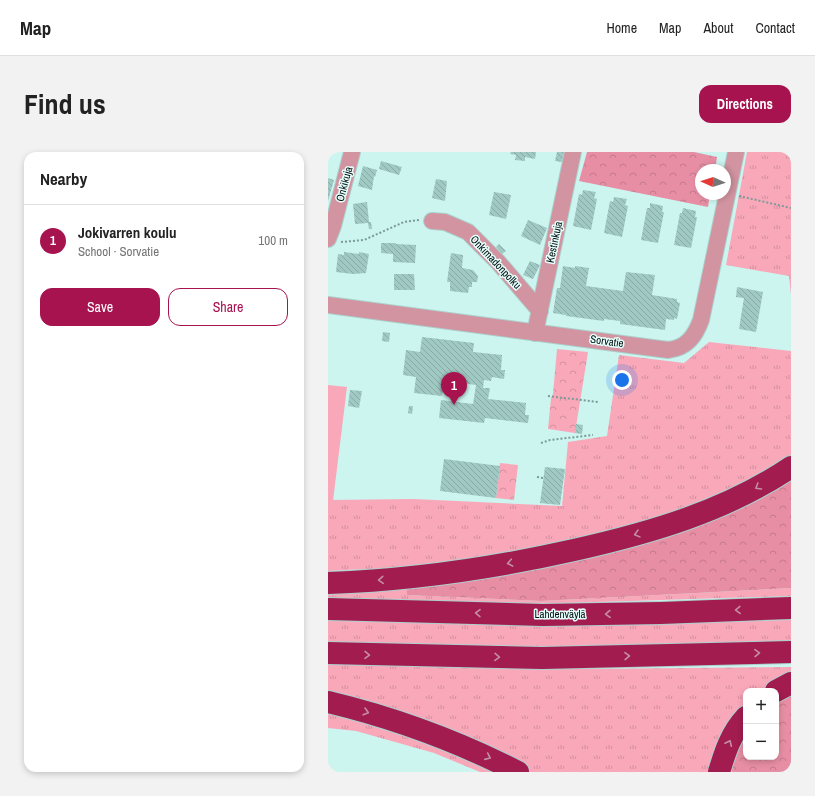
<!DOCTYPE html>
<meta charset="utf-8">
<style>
:root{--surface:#fff;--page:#f2f2f2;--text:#222;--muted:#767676;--line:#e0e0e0;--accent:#a6134f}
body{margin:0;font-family:"Archivo Narrow",sans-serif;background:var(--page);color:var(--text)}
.controls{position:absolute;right:12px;bottom:12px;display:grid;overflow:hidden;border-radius:8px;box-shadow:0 2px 6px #0003}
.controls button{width:36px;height:36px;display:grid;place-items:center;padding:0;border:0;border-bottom:1px solid var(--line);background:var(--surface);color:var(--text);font:20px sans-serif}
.compass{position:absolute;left:367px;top:12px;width:36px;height:36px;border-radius:50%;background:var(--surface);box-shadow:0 2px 6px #0003;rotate:273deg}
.you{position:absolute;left:294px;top:228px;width:14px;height:14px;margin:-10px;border:3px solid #fff;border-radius:50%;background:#1a73e8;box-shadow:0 0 0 6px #1a73e833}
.badge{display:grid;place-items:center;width:26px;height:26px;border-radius:50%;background:var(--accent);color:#fff;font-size:13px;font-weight:700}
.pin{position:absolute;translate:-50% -33px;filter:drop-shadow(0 1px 2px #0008)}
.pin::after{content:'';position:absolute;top:21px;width:14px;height:12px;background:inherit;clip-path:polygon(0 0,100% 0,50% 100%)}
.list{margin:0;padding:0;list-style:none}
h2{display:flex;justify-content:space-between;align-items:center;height:52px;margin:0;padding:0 16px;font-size:17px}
h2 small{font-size:13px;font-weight:400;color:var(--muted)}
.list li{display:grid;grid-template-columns:26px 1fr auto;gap:12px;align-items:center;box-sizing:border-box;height:72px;padding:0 16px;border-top:1px solid var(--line)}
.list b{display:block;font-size:15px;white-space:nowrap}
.list p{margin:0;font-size:13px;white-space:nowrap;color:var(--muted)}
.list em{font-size:13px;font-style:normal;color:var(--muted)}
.actions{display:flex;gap:8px;padding:12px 16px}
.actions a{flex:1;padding:9px 0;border:1px solid var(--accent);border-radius:12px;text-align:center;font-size:14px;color:var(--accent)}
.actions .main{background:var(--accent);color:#fff}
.map{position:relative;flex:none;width:463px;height:620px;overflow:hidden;border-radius:12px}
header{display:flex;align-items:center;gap:24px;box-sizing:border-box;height:56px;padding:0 20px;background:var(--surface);border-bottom:1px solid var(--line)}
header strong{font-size:19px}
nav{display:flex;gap:22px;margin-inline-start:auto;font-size:14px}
.intro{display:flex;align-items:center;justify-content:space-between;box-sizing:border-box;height:96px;padding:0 24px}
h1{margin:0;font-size:28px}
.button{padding:10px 18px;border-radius:12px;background:var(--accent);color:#fff;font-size:14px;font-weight:700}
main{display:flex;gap:24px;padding:0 24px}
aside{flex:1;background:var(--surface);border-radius:12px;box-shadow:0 2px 6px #0003}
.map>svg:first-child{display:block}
.grass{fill:url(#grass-tufts)}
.forest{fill:url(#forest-crowns)}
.park{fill:url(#park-crowns)}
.garden{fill:#f9a8ba}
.building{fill:url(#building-back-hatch)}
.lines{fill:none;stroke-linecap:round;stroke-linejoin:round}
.minor-casing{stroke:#acd0cc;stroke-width:18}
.highway-casing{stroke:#acd0cc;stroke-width:24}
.path{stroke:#7c9a96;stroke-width:2;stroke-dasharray:2 2;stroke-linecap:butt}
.minor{stroke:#d294a1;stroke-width:16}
.highway{stroke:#a21c4f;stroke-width:22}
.oneway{stroke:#c48ea6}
.labels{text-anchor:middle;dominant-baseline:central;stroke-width:3;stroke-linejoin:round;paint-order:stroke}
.street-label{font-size:11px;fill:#020f0e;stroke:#e6fffc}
</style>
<header>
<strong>Map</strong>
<nav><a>Home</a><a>Map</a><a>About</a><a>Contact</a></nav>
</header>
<div class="intro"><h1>Find us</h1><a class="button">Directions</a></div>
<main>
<aside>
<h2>Nearby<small></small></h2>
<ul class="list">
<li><span class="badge">1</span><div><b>Jokivarren koulu</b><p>School · Sorvatie</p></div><em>100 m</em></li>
</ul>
<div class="actions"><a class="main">Save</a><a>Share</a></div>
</aside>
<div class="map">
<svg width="463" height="620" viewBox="0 0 463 620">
<defs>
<pattern id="grass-tufts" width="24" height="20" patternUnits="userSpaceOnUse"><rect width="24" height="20" fill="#f9a8ba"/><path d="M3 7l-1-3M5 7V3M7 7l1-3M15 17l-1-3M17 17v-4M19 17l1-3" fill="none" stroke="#d48f9f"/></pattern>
<pattern id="forest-crowns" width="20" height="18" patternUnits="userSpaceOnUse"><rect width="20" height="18" fill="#e78ea4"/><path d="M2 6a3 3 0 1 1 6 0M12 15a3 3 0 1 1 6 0" fill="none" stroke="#c4798c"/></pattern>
<pattern id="park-crowns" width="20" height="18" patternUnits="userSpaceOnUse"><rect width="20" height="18" fill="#f9a8ba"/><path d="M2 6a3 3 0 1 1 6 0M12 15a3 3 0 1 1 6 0" fill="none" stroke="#d48f9f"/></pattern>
<pattern id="building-back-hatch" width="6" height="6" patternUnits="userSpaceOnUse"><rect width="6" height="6" fill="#a1c9c4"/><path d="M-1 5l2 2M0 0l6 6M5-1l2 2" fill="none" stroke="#89aba7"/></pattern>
</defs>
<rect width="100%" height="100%" fill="#ccf5f0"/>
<g class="grass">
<path d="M419 0H463V143L461 124 398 113Z"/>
<path d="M381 190 463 199V306L452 315 341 366 150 411 0 421 37 417 0 419V348L86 347 234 354 240 290 279 284 291 203 356 211Z"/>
<path d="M79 431V443L213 449 463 436V444L208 452 0 447V436Z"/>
<path d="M0 468 186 473 463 468V491L248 496 0 492Z"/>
<path d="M0 512 251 517 463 515V524L440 539H418V558L386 620H196L0 545Z"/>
<path d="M0 556 73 578 173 620H152L106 601 28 579 0 576Z"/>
</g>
<g class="forest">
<path d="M259 0H366L389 5 387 18H373V42H382L380 55 251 29Z"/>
<path d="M463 323V436L213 449 79 443V433L286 395Z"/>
<path d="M463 540V620H398L418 576V605H448V549Z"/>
</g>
<g class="park">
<path d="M229 197 260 200 247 281 220 277 223 246 225 242Z"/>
<path d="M172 311 190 313 186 348 168 346Z"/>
</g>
<path class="garden" d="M0 233 19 235 5 349 0 348Z"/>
<g class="building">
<path d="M183 0H208L207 7 197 5V9L187 8 188 3 182 2Z"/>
<path d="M229 0H243L241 11 227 9Z"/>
<path d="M53 9 74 15 71 23 51 17Z"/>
<path d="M35 14 49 18 47 25 46 24 44 38 30 34Z"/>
<path d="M0 26 6 28 0 49Z"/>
<path d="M108 27 119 29 117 49 104 46Z"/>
<path d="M255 38 268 40 266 46 269 47 263 78 245 74 251 42 254 43Z"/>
<path d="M166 40 183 43 178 67 161 63Z"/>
<path d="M286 45 299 47 297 53 300 54 294 85 276 81 282 49 285 50Z"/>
<path d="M39 50 41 70H43L44 77H41L40 71 27 72 25 52Z"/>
<path d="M322 51 335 54 334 60H336L330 91 313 88 319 56H322Z"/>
<path d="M355 56 368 59 367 65H369L363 96 346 93 352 61H354Z"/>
<path d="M200 68 219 76 212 93 193 84Z"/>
<path d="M53 91H67L68 92 88 93 87 111 65 110V102L53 101Z"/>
<path d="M171 92 178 99 174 102 168 95Z"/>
<path d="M16 100 31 102V100L41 102 38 121 25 122 8 120 10 102 16 103Z"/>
<path d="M123 101 135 103 134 116 145 118 150 124 149 130H144V135H141L140 141 122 139V130H119Z"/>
<path d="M202 109 212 113 205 127 195 123Z"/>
<path d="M235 114 247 116V114L261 116 258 134 295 139 298 120 327 123 324 143 349 147V150L352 151 349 167 346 166V168L338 167 337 178 292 172V169L276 167V169L238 164V163L225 161 229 136H232Z"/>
<path d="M66 122H86L87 138H66Z"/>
<path d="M409 135 435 140 428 180 411 177 416 146 408 145Z"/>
<path d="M55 180 62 181 61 190 54 189Z"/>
<path d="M94 185 146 191 145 200 174 203 173 218H177L176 227 164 225 163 229 156 228 155 236H162L160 247 198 251 197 263H201L200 271 157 266 156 271 111 266 113 248 145 252 148 233 116 229 114 244 86 241 88 225 75 223 78 198 92 200Z"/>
<path d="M22 238 34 239 31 256 20 254Z"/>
<path d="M81 254H85L84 262 80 261Z"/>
<path d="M248 272 255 273 254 282 247 281Z"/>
<path d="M116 307 172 314 168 346 112 339Z"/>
<path d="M217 315 237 317 232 353 212 351Z"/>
</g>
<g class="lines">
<g class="minor-casing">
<g id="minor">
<path d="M104 69 117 70 140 80 170 110 212 159"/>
<path d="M0 87 5 74 24 0"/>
<path d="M0 153 340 198C359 196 367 184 373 168L408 0"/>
<path d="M207 181 245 0"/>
</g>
</g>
<g class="highway-casing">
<g id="highway">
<path d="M0 431C83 428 166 416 246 398 322 381 398 359 463 315"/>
<path d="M0 457 215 463 333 461 463 456"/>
<path d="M0 501 214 506 463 500"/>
<path d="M448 539 463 531"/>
<path d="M0 550C67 566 129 589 190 620"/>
<path d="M391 620C397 600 403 581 418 565"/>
</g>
</g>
<g class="path">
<path d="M411 44 463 56"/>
<path d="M13 90 36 88 76 70 91 68"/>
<path d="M220 244 270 250"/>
<path d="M213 291 222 288 265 283"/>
<path d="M209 325 215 326"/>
</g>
<use href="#minor" class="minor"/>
<use href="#highway" class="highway"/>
</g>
<defs><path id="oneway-chevron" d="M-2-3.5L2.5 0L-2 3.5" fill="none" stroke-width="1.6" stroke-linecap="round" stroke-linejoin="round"/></defs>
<g class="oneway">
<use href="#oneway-chevron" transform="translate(430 335) rotate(149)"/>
<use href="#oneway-chevron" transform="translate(309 382) rotate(165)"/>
<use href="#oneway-chevron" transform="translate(182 411) rotate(169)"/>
<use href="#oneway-chevron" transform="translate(53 428) rotate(176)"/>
<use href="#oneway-chevron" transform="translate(410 458) rotate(178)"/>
<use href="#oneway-chevron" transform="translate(150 461) rotate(-179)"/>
<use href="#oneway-chevron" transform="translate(280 462) rotate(179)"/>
<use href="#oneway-chevron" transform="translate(429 501) rotate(-1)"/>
<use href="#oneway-chevron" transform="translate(39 503) rotate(1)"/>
<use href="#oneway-chevron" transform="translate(299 504) rotate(-1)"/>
<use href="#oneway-chevron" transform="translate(169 505) rotate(1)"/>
<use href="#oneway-chevron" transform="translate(38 560) rotate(16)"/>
<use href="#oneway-chevron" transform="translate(401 591) rotate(-65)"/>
<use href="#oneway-chevron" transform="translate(160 605) rotate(24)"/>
</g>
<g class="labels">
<g class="street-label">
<text transform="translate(16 32) rotate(-75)">Onkikuja</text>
<text transform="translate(226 90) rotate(-78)">Kestinkuja</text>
<text transform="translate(168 110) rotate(47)">Onkimadonpolku</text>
<text transform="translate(279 189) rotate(8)">Sorvatie</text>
<text x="232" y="462">Lahdenväylä</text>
</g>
</g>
</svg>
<div class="controls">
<button>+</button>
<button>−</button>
</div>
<svg class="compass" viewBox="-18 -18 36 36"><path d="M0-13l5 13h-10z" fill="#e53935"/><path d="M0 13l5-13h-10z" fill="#767676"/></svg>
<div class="you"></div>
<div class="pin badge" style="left:126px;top:253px">1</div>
</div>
</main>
